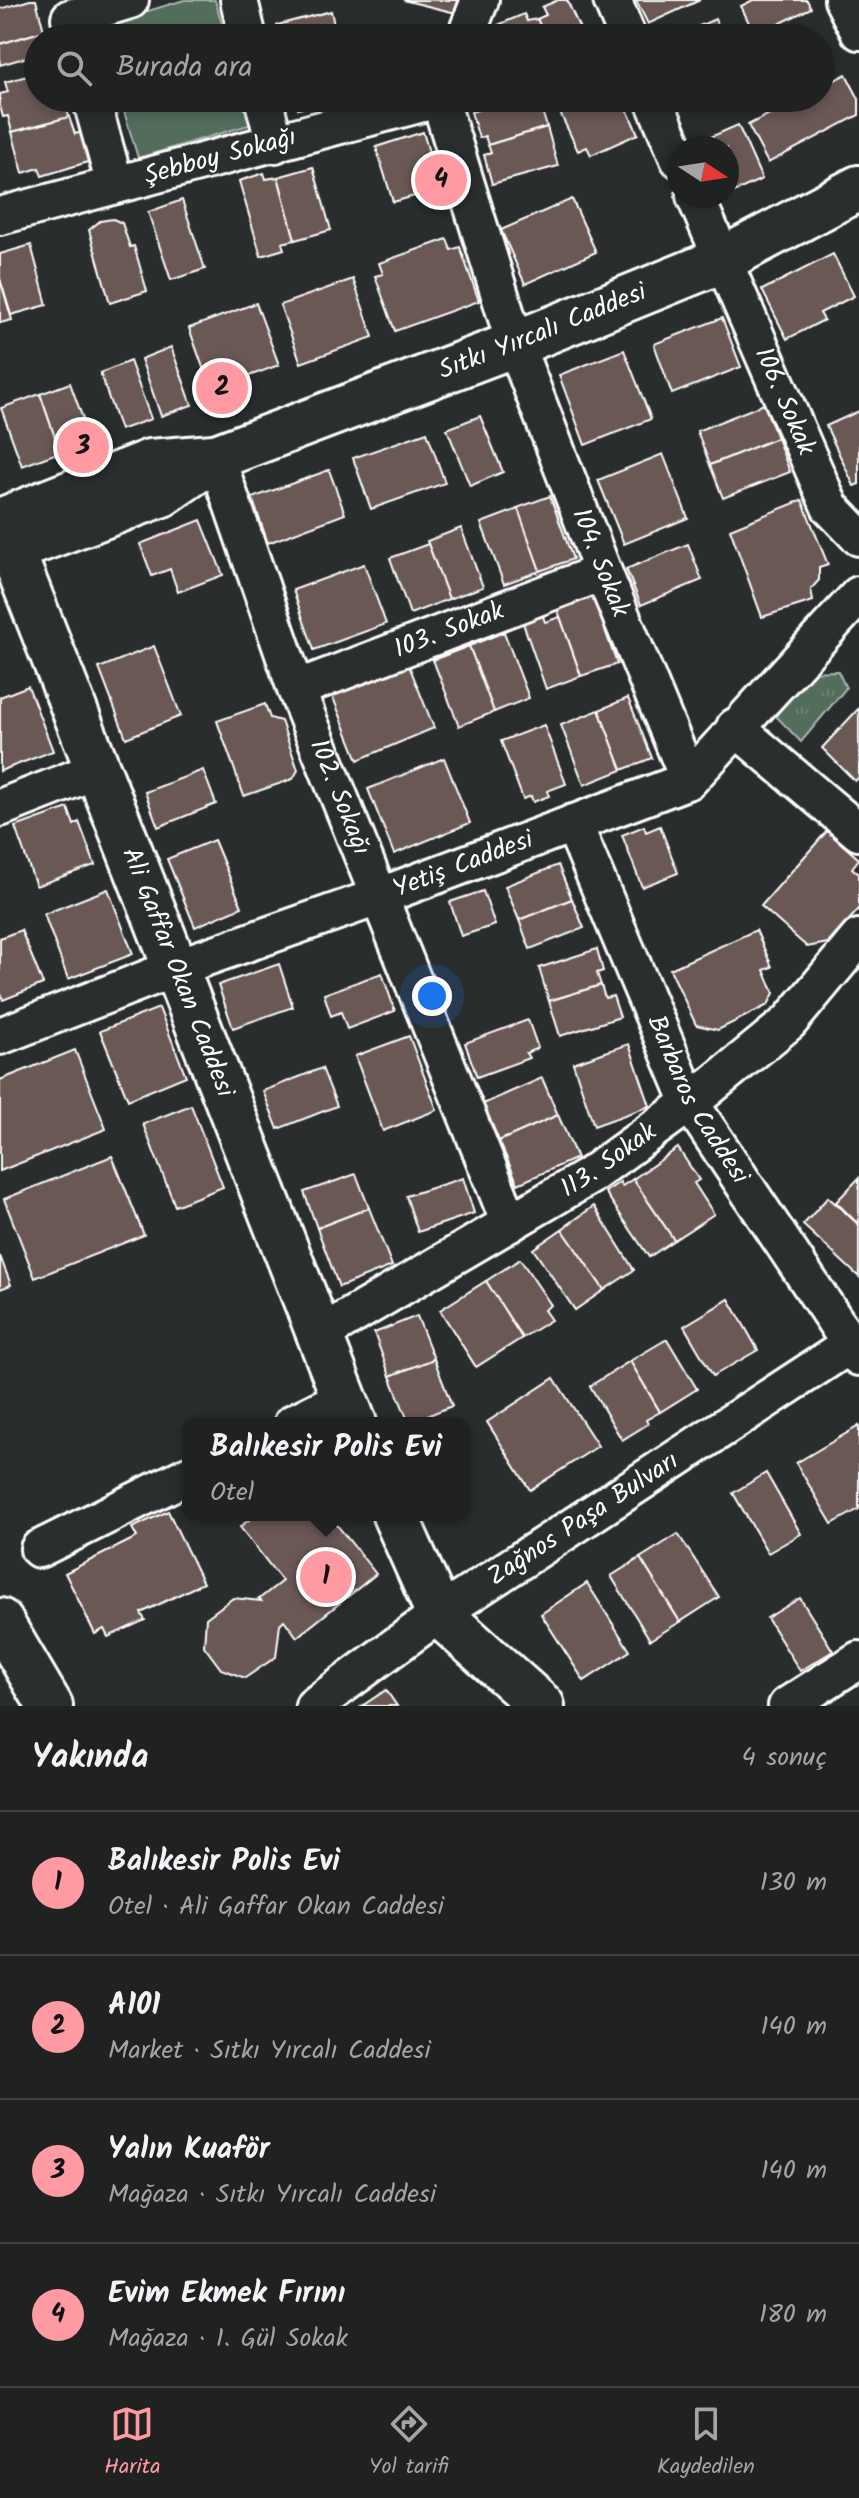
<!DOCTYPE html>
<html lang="tr">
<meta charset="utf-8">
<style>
:root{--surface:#202222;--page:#2d2f2f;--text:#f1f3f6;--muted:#a2a4a5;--line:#3d3f40;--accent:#ff9aa2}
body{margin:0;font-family:Kalam,sans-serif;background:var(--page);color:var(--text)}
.compass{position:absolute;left:667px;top:136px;width:72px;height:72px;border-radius:50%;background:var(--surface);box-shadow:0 4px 12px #0003;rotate:102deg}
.you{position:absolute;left:432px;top:996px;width:28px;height:28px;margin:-20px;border:6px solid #fff;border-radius:50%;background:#1a73e8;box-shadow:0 0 0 12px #1a73e833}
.badge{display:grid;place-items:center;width:52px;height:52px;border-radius:50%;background:var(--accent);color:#111;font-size:26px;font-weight:700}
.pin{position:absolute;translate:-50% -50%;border:4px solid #fff;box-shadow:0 2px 8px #0006}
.popup{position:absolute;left:182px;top:1417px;width:288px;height:104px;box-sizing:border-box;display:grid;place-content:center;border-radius:16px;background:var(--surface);filter:drop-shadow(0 2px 6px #0005);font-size:26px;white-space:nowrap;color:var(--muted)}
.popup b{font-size:30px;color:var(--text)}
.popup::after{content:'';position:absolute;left:50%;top:100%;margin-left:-16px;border:16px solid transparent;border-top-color:var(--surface)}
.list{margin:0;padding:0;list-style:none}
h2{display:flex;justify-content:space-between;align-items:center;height:104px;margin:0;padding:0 32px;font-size:34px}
h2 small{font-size:26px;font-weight:400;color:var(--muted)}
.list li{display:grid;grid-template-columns:52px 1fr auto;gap:24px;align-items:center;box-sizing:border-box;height:144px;padding:0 32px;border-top:2px solid var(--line)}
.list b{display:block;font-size:30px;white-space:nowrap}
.list p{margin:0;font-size:26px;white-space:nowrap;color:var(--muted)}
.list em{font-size:26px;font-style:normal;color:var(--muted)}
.icon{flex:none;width:44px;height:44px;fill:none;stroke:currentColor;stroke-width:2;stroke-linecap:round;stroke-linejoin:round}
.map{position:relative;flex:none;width:859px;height:1706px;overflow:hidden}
.search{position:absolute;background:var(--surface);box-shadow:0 4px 12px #0003;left:24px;right:24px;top:24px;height:88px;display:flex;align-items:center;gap:20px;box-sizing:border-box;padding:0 28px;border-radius:44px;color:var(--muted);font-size:30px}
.sheet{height:680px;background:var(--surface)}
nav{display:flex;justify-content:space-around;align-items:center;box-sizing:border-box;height:112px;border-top:2px solid var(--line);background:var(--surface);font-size:22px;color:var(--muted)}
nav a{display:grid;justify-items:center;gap:4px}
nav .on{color:var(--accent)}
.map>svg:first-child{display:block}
.grass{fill:url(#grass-tufts);stroke:#a8b6ae;stroke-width:2}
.park{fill:#526d5d;stroke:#a8b6ae;stroke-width:2}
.building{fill:#6b5955;stroke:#fff;stroke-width:2}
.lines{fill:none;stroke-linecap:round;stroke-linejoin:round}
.street-casing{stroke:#fff;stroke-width:42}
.secondary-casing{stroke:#fff;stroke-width:50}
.highway-casing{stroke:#fff;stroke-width:50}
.street{stroke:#2a2d2e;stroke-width:36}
.secondary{stroke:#2a2d2e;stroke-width:44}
.highway{stroke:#2a2d2e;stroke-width:44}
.labels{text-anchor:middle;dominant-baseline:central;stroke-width:6;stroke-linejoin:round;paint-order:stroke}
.street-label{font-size:26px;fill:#fff;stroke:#2a2d2e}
</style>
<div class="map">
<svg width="859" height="1706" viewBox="0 0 859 1706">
<defs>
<pattern id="grass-tufts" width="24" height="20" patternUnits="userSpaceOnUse" patternTransform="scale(2)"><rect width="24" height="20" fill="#526d5d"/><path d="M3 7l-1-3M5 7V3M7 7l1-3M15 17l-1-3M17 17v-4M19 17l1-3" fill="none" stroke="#6c8375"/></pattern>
</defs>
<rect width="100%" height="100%" fill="#2a2d2e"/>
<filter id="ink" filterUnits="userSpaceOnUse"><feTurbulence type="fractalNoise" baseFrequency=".0125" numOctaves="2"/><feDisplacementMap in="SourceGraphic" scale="16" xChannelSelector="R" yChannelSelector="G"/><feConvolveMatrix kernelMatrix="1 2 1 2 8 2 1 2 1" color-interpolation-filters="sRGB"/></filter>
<g filter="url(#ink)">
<path class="grass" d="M838 671 846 688 801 742 777 717 778 700 801 672Z"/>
<g class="park">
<path d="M184 0H215L226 38H103L99 26Z"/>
<path d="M120 98H244L252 124 138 158Z"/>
</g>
<g class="building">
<path d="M30 0H36L44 31 0 44V9Z"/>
<path d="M403 0H463L460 14Z"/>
<path d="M558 0H567L584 38H546L537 19 546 15 542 7Z"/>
<path d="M636 0H700L648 24Z"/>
<path d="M753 0H807L811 8 755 36 741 6Z"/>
<path d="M331 11 337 38H280L277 25Z"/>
<path d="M524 14 527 21 537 19 546 38H504L498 25Z"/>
<path d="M715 19 724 38H672Z"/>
<path d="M44 31 46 38H38V54L0 65V44Z"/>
<path d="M38 73V98H64L69 117 12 132 8 116 3 117 0 106V94L8 92 5 82Z"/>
<path d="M846 74 859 99V115L768 163 748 125 800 98H821V87Z"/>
<path d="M295 98H343L298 109Z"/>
<path d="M516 98H538L547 127 488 145 485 136 479 138 471 112Z"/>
<path d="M553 98H622L638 134 591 155 587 147 578 151Z"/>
<path d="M69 117 75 134 82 132 91 161 42 176 39 168 23 173 12 132Z"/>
<path d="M738 125 762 179 730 194 727 187V148H710L706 139Z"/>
<path d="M547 127 558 166 492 184 484 155 491 153 488 145Z"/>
<path d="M423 132 440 189 393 202 376 147Z"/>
<path d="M313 167 331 230 295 240 278 177Z"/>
<path d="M264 173 266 179 278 177 295 240 282 243 284 249 261 256 239 181Z"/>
<path d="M572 199 596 252 525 284 501 230Z"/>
<path d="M182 200 205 269 171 280 148 212Z"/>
<path d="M113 219 122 223 130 247 134 246 147 291 110 303 89 230 100 221Z"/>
<path d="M447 239 451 250 460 247 479 301 395 331 375 276 383 274 379 263Z"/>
<path d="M31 245 47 305 11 315 0 279V254Z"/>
<path d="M833 254 854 296 820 313 824 320 787 339 762 290Z"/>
<path d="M0 279 12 320 0 323Z"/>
<path d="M353 279 373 337 301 363 280 305Z"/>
<path d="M256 303 279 365 211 390 189 328Z"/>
<path d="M722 318 741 367 672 394 654 344Z"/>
<path d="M171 347 192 405 161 416 141 359Z"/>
<path d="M624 350 651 419 585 445 559 375Z"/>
<path d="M130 361 151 419 120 430 100 373Z"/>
<path d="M70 383 91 441 60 452 40 394Z"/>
<path d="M40 394 60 452 22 466 1 408Z"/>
<path d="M764 404 777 438 710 465 697 431Z"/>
<path d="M859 411V484L854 486 826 426Z"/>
<path d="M480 416 503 472 470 486 447 429Z"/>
<path d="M427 432 445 483 371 509 353 458Z"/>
<path d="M777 438 790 472 723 498 710 465Z"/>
<path d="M663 454 688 518 624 544 598 480Z"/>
<path d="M329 470 345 514 268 543 252 498Z"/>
<path d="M550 496 573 559 540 571 517 508Z"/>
<path d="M802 500 828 565 819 568V580L811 589 813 601 762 617 730 529Z"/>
<path d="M518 509 540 571 504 584 481 523Z"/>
<path d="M201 520 223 575 178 592 170 569 152 576 140 544Z"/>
<path d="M461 528 483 587 449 599 427 541Z"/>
<path d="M428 544 449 599 410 614 390 558Z"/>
<path d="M688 544 702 580 641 605 626 569Z"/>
<path d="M364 564 386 624 314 650 293 590Z"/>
<path d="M593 596 617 664 581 676 557 608Z"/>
<path d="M543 616 545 622 560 617 581 676 546 689 523 623Z"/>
<path d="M504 632 529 698 494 712 469 646Z"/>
<path d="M154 646 181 716 126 738 99 668Z"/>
<path d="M469 646 494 712 459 726 433 660Z"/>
<path d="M408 663 434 728 358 760 332 695Z"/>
<path d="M28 686 53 751 0 771V697Z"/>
<path d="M628 698 652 758 622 770 599 710Z"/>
<path d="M265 704 270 718 281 721 298 770 293 779 244 796 217 721Z"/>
<path d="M859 708V777L855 781 822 748Z"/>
<path d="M599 710 622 770 584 785 561 725Z"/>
<path d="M544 725 566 784 547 791 549 796 533 802 531 796 523 799 501 741Z"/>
<path d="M444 758 470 823 394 854 368 789Z"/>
<path d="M203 770 216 804 158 827 145 792Z"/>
<path d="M68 808 74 825 79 822 95 865 36 886 15 827Z"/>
<path d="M644 826 646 832 660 826 678 873 642 887 622 835Z"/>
<path d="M827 831 859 859 852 868 859 874V909L828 943 807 947 761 906Z"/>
<path d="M214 840 242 907 195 927 167 859Z"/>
<path d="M558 865 572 899 519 920 505 886Z"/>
<path d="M108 889 133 954 68 979 44 914Z"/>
<path d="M483 891 495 925 461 936 450 902Z"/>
<path d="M572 899 584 928 530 949 519 920Z"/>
<path d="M21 930 43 984 3 1000 0 992V938Z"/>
<path d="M756 930 772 967 764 970 774 993 768 1005 718 1030 696 1025 670 969Z"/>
<path d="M597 949 603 971 597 973 601 985 549 1001 539 968Z"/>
<path d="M279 964 293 1007 233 1028 218 985Z"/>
<path d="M382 973 395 1011 347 1029 341 1012 331 1016 324 994Z"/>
<path d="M601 985 605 998 613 996 620 1017 560 1036 549 1001Z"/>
<path d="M159 1008 186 1076 128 1100 100 1031Z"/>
<path d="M528 1020 538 1048 526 1053 529 1058 477 1077 465 1043Z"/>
<path d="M409 1036 437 1110 383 1131 355 1056Z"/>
<path d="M629 1044 650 1106 594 1126 573 1063Z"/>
<path d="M75 1050 106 1129 0 1171V1080Z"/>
<path d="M322 1068 337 1106 278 1129 263 1091Z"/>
<path d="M542 1078 558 1115 499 1141 483 1104Z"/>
<path d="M191 1105 223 1187 175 1206 143 1124Z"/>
<path d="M558 1115 577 1158 518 1184 499 1141Z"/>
<path d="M678 1148 699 1180 694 1183 714 1214 674 1240 633 1179Z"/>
<path d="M112 1156 144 1235 35 1278 4 1199Z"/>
<path d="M356 1174 369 1208 317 1228 304 1192Z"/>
<path d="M463 1178 474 1213 418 1232 406 1196Z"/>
<path d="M859 1178V1225L836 1202Z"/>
<path d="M633 1179 674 1240 649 1257 605 1192 620 1182 622 1186Z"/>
<path d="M828 1197 859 1225V1277L803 1225Z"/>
<path d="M594 1206 634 1270 604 1290 562 1229Z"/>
<path d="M369 1208 392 1266 339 1287 317 1228Z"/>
<path d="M562 1229 604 1290 575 1310 533 1249Z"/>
<path d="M0 1256 11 1285 0 1289Z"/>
<path d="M520 1259 551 1305 544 1310 551 1320 522 1338 486 1281Z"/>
<path d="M486 1281 522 1338 476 1367 440 1310Z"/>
<path d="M729 1299 758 1350 713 1376 684 1326Z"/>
<path d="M417 1316 434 1359 390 1376 374 1333Z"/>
<path d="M667 1339 697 1389 660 1412 630 1361Z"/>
<path d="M434 1359 452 1406 409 1423 390 1376Z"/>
<path d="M630 1361 660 1412 646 1420 648 1424 622 1440 590 1386Z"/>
<path d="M554 1378 598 1446 530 1490 487 1422Z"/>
<path d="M859 1426V1509L832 1524 796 1463Z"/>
<path d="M766 1473 801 1534 768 1553 733 1493Z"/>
<path d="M168 1511 203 1583 141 1613 145 1620 108 1637 104 1629 95 1634 65 1573 137 1537 132 1528Z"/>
<path d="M255 1515H329L376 1574 297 1637 284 1620 280 1624 276 1657 245 1678 221 1669 204 1646 206 1618 233 1598 261 1601 259 1599 282 1581 240 1527Z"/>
<path d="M678 1534 719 1597 680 1622 640 1558Z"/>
<path d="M640 1558 680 1622 650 1640 611 1576Z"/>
<path d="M587 1583 630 1651 584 1681 541 1614Z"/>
<path d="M800 1598 833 1651 800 1671 767 1618Z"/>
<path d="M386 1690 397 1706H362Z"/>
</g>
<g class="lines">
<g class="street-casing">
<g id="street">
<path d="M239 0 248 38"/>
<path d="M612 0 628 38"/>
<path d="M843 0 859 31"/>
<path d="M70 18 130 0"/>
<path d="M465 38 480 0"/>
<path d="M91 98 115 185"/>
<path d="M263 98 275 144"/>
<path d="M653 98 679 159"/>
<path id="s1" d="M440 100 515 344 603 572 689 780"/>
<path id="s2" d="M695 196 830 507 859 537"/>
<path id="s3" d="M0 216 441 98"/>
<path id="s4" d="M216 457 296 689 510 1223"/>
<path id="s5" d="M296 689 603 572"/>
<path d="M735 727 859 832"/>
<path d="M0 808 97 770"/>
<path id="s6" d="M573 823 690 1103 859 1357"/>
<path id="s7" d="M0 1036 175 968 378 897 689 780 859 595"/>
<path id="s8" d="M321 1334 588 1177 690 1103 789 1022 859 938"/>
<path d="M293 1423 343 1398"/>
<path d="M39 1549 188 1475"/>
<path id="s9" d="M314 1706 439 1614 859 1339"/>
<path d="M787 1706 859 1660"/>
</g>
</g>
<g class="secondary-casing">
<g id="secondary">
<path id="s10" d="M0 520 354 1423"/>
<path d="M0 521 150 462 214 457"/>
<path id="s11" d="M0 554 162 494 216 457 515 344 722 260 859 188"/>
<path d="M395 1515 439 1614 542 1706"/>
</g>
</g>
<g class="highway-casing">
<path id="highway" d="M0 1621 50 1706"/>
</g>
<use href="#street" class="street"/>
<use href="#secondary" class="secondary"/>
<use href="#highway" class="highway"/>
</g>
</g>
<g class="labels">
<g class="street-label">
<text stroke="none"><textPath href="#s3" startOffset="228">Şebboy Sokağı</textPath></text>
<text stroke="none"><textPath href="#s11" startOffset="588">Sıtkı Yırcalı Caddesi</textPath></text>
<text stroke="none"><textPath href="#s2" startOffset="224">106. Sokak</textPath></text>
<text stroke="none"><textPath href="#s1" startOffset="490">104. Sokak</textPath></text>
<text stroke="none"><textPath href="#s5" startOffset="164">103. Sokak</textPath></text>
<text stroke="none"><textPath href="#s4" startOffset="362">102. Sokağı</textPath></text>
<text stroke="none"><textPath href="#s7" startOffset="494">Yetiş Caddesi</textPath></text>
<text stroke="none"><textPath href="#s10" startOffset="486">Ali Gaffar Okan Caddesi</textPath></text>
<text stroke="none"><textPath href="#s6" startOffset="304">Barbaros Caddesi</textPath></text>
<text stroke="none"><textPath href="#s8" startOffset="336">113. Sokak</textPath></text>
<text stroke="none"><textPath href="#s9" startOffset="328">Zağnos Paşa Bulvarı</textPath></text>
</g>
</g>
</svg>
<svg class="compass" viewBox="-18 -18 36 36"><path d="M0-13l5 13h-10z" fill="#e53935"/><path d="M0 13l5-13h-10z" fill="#a2a4a5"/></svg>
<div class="you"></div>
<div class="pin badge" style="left:326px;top:1577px">1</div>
<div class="popup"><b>Balıkesir Polis Evi</b>Otel</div>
<div class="pin badge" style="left:222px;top:388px">2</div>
<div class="pin badge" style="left:83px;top:447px">3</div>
<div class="pin badge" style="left:441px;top:180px">4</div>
<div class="search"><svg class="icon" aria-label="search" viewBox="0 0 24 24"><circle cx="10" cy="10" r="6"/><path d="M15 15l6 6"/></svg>Burada ara</div>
</div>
<section class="sheet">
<h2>Yakında<small>4 sonuç</small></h2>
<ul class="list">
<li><span class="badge">1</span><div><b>Balıkesir Polis Evi</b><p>Otel · Ali Gaffar Okan Caddesi</p></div><em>130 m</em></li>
<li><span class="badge">2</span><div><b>A101</b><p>Market · Sıtkı Yırcalı Caddesi</p></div><em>140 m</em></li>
<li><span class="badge">3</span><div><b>Yalın Kuaför</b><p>Mağaza · Sıtkı Yırcalı Caddesi</p></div><em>140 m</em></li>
<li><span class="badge">4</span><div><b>Evim Ekmek Fırını</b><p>Mağaza · 1. Gül Sokak</p></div><em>180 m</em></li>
</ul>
</section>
<nav>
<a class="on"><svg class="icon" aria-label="map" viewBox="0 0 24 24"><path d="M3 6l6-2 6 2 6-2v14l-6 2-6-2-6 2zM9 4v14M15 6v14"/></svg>Harita</a>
<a><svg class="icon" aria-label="directions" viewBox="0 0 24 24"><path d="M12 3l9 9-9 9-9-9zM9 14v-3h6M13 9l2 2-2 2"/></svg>Yol tarifi</a>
<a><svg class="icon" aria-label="saved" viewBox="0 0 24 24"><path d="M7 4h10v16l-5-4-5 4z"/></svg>Kaydedilen</a>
</nav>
